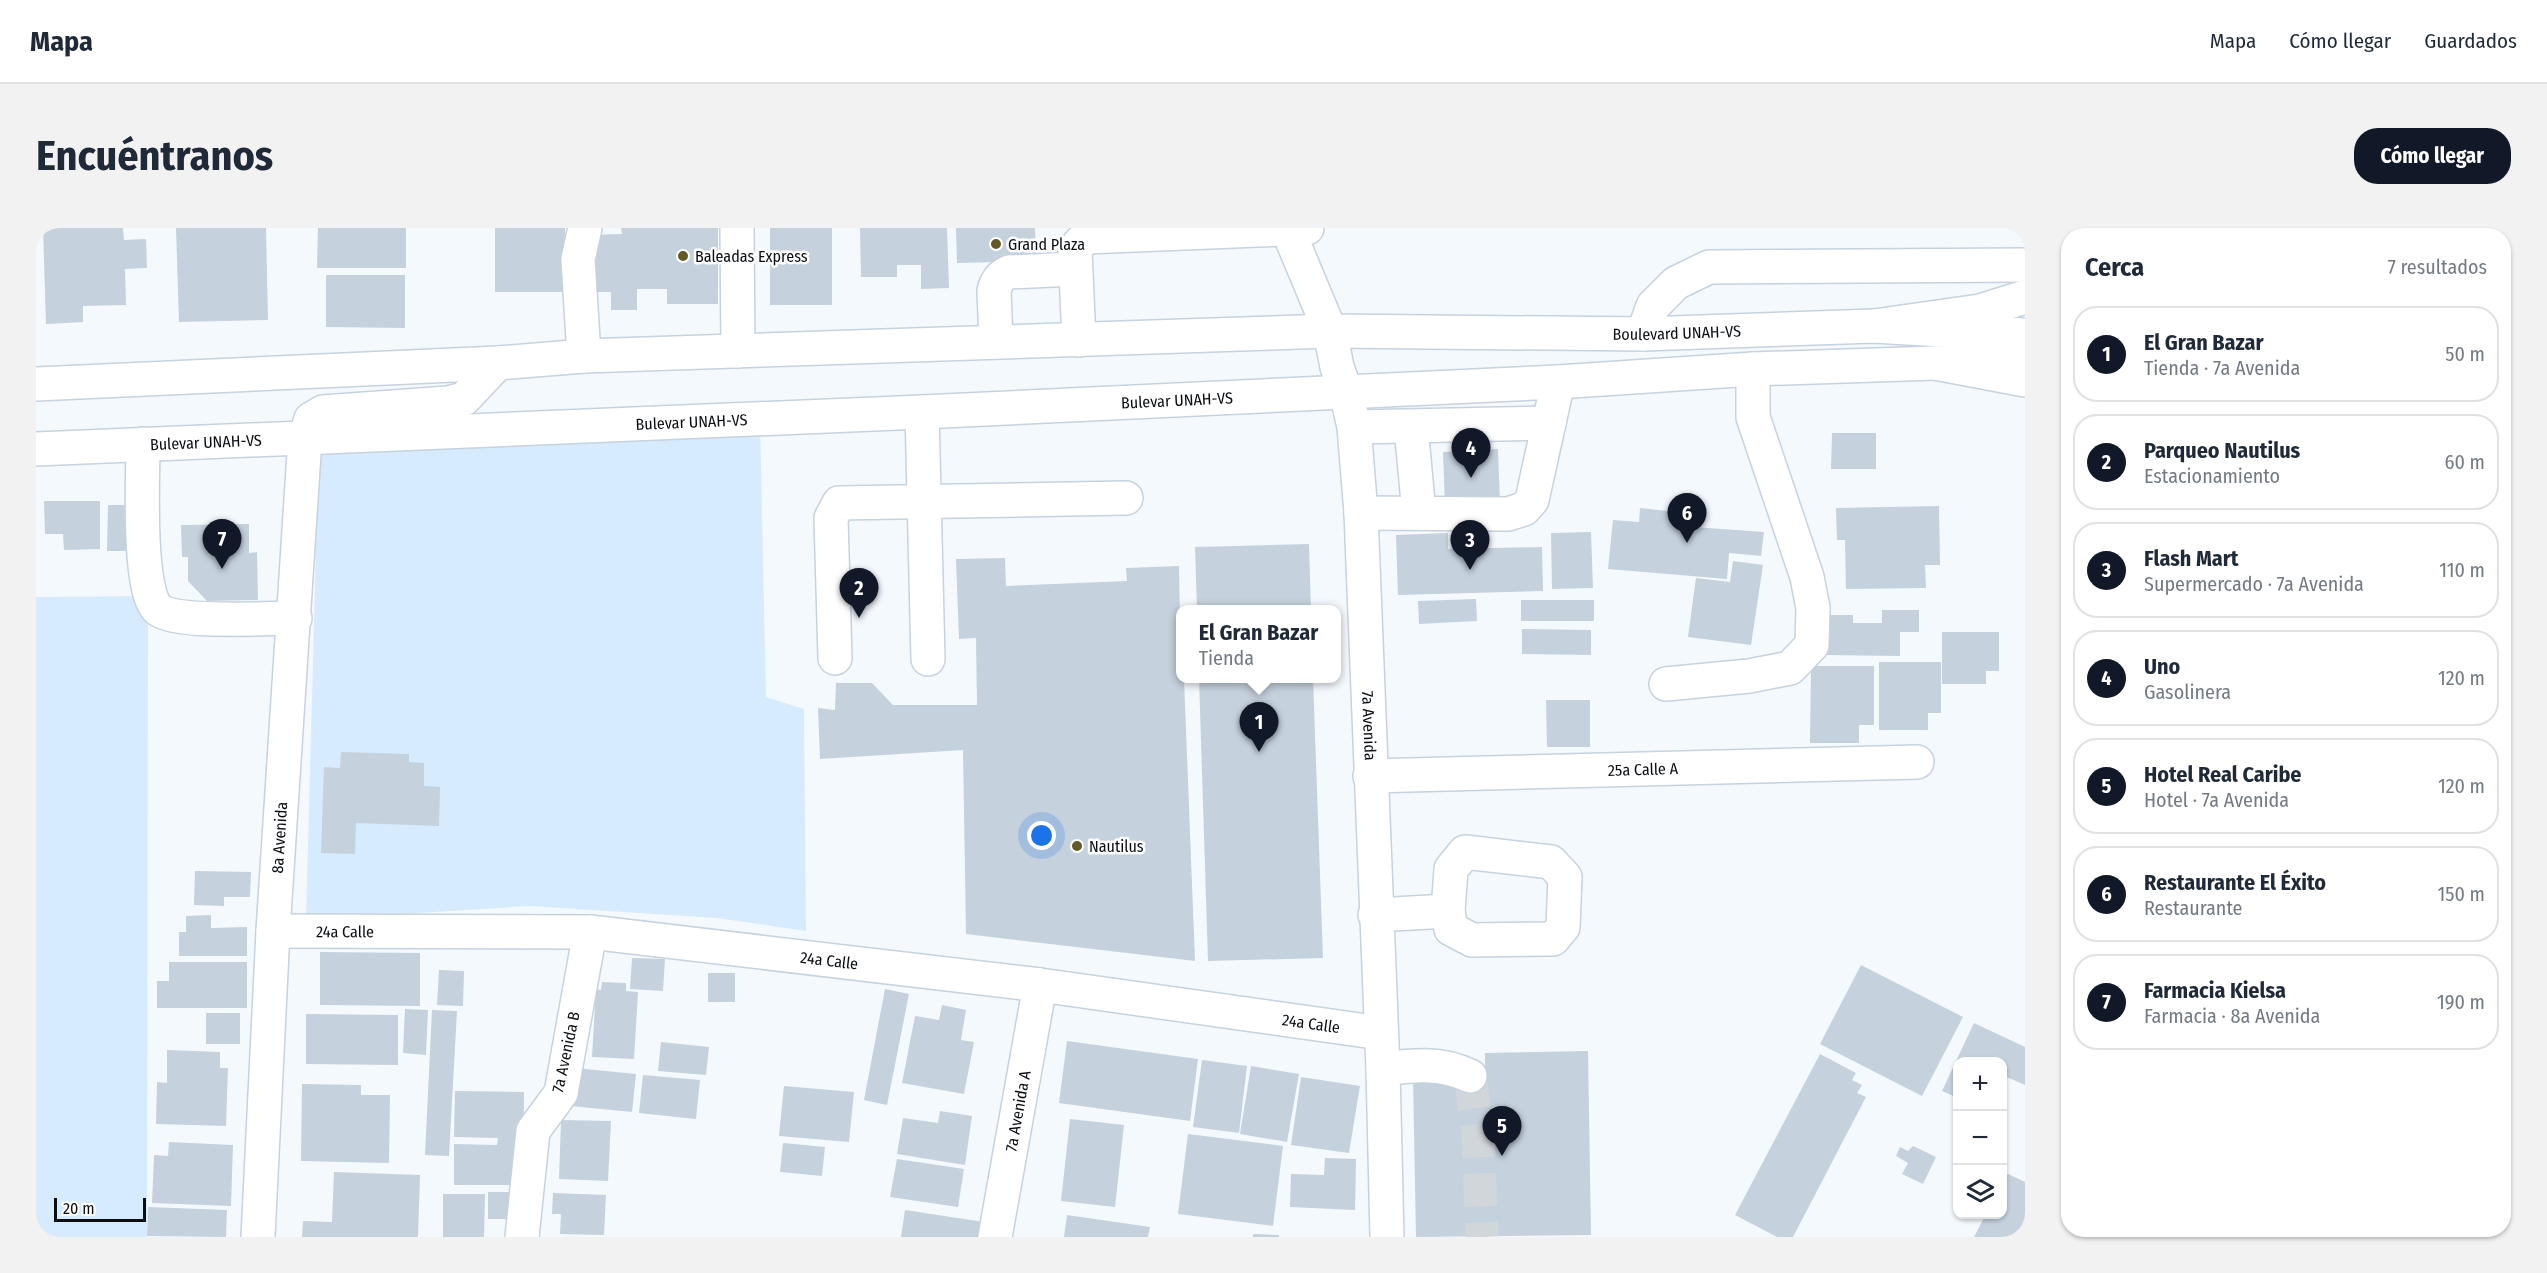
<!DOCTYPE html>
<html lang="es">
<meta charset="utf-8">
<style>
:root{--surface:#fff;--page:#f2f2f3;--text:#1f2937;--muted:#747a83;--line:#e0e1e3;--accent:#111827}
body{margin:0;font-family:"Fira Sans Condensed",sans-serif;background:var(--page);color:var(--text)}
.controls{position:absolute;right:18px;bottom:18px;display:grid;overflow:hidden;border-radius:12px;box-shadow:0 2px 4px #0004}
.controls button{width:54px;height:54px;display:grid;place-items:center;padding:0;border:0;border-bottom:2px solid var(--line);background:var(--surface);color:var(--text);font:30px sans-serif}
.scale{position:absolute;left:18px;bottom:15px;width:92px;box-sizing:border-box;padding-left:6px;border:3px solid #0a0e12;border-top:0;font-size:16px;line-height:21px;white-space:nowrap;color:#0a0e12;-webkit-text-stroke:4px #fff;paint-order:stroke}
.you{position:absolute;left:1006px;top:608px;width:21px;height:21px;margin:-15px;border:4px solid #fff;border-radius:50%;background:#1a73e8;box-shadow:0 0 0 9px #1a73e833}
.badge{display:grid;place-items:center;width:39px;height:39px;border-radius:50%;background:var(--accent);color:#fff;font-size:20px;font-weight:700}
.pin{position:absolute;translate:-50% -50px;filter:drop-shadow(0 2px 3px #0008)}
.pin::after{content:'';position:absolute;top:32px;width:21px;height:18px;background:inherit;clip-path:polygon(0 0,100% 0,50% 100%)}
.popup{position:absolute;left:1140px;top:377px;width:165px;height:78px;box-sizing:border-box;display:grid;place-content:center;border-radius:12px;background:var(--surface);filter:drop-shadow(0 2px 4px #0005);font-size:20px;white-space:nowrap;color:var(--muted)}
.popup b{font-size:22px;color:var(--text)}
.popup::after{content:'';position:absolute;left:50%;top:100%;margin-left:-12px;border:12px solid transparent;border-top-color:var(--surface)}
.list{margin:0;padding:0;list-style:none}
h2{display:flex;justify-content:space-between;align-items:center;height:78px;margin:0;padding:0 24px;font-size:26px}
h2 small{font-size:20px;font-weight:400;color:var(--muted)}
.list li{display:grid;grid-template-columns:39px 1fr auto;gap:18px;align-items:center;box-sizing:border-box;height:96px;margin:0 12px 12px;padding:0 12px;border:2px solid var(--line);border-radius:24px}
.list b{display:block;font-size:22px;white-space:nowrap}
.list p{margin:0;font-size:20px;white-space:nowrap;color:var(--muted)}
.list em{font-size:20px;font-style:normal;color:var(--muted)}
.icon{flex:none;width:33px;height:33px;fill:none;stroke:currentColor;stroke-width:2;stroke-linecap:round;stroke-linejoin:round}
.map{position:relative;flex:none;width:1989px;height:1009px;overflow:hidden;border-radius:24px}
header{display:flex;align-items:center;gap:36px;box-sizing:border-box;height:84px;padding:0 30px;background:var(--surface);border-bottom:2px solid var(--line)}
header strong{font-size:28px}
nav{display:flex;gap:33px;margin-inline-start:auto;font-size:21px}
.intro{display:flex;align-items:center;justify-content:space-between;box-sizing:border-box;height:144px;padding:0 36px}
h1{margin:0;font-size:42px}
.button{padding:15px 27px;border-radius:24px;background:var(--accent);color:#fff;font-size:21px;font-weight:700}
main{display:flex;gap:36px;padding:0 36px}
aside{flex:1;background:var(--surface);border-radius:24px;box-shadow:0 2px 4px #0004}
.map>svg:first-child{display:block}
.green{fill:#d7ebff}
.building{fill:#c5d1dd}
.lines{fill:none;stroke-linecap:round;stroke-linejoin:round}
.minor-tunnel{stroke:#d1d6db;stroke-width:33;stroke-dasharray:33 16;stroke-linecap:butt}
.minor-casing{stroke:#c6d2de;stroke-width:36}
.major-casing{stroke:#c6d2de;stroke-width:36}
.highway-casing{stroke:#c6d2de;stroke-width:36}
.minor{stroke:#fff;stroke-width:33}
.major{stroke:#fff;stroke-width:33}
.highway{stroke:#fff;stroke-width:33}
.poi-dot{fill:#635926;stroke:#fff;stroke-width:2}
.labels{text-anchor:middle;dominant-baseline:central;stroke-width:5;stroke-linejoin:round;paint-order:stroke}
.poi-label{font-size:16px;fill:#0a0e12;stroke:#fff;text-anchor:start}
.street-label{font-size:16px;fill:#0a0e12;stroke:#fff}
</style>
<header>
<strong>Mapa</strong>
<nav><a>Mapa</a><a>Cómo llegar</a><a>Guardados</a></nav>
</header>
<div class="intro"><h1>Encuéntranos</h1><a class="button">Cómo llegar</a></div>
<main>
<div class="map">
<svg width="1989" height="1009" viewBox="0 0 1989 1009">
<rect width="100%" height="100%" fill="#f4f9fe"/>
<g class="green">
<path d="M724 191 730 469 768 481 770 703 681 690 493 678 270 692 283 209Z"/>
<path d="M112 368 111 1009H0V369Z"/>
</g>
<g class="building">
<path d="M7 0H87L88 12 110 11 111 40 89 41 90 77 47 78V94L10 96Z"/>
<path d="M140 0H230L232 92 143 94Z"/>
<path d="M282 0H370V40H281Z"/>
<path d="M459 0H529L528 64H459Z"/>
<path d="M585 0H682V76H631V61H601V82H575V64H556V7L586 6Z"/>
<rect x="734" y="0" width="62" height="77"/>
<path d="M824 0H911L913 60 885 61V37H861V49H825Z"/>
<path d="M920 0H999L1000 33 921 35Z"/>
<path d="M290 47H369V100L290 99Z"/>
<path d="M1796 205H1840V241H1795Z"/>
<path d="M1462 221 1464 276 1409 278 1407 224Z"/>
<path d="M8 273H64V321L28 322 27 306H9Z"/>
<path d="M72 277H101L100 323H71Z"/>
<path d="M1903 278 1904 337H1889L1890 360 1810 361 1809 312H1801L1800 280Z"/>
<path d="M1604 280 1659 286 1658 299 1728 304 1725 328 1693 325 1691 351 1572 341 1577 292 1603 294Z"/>
<path d="M213 296V325L221 324 222 372 171 373 152 353V329H146L145 297Z"/>
<path d="M1555 304 1557 360 1516 361 1515 305Z"/>
<path d="M1412 305V321L1506 319 1507 363 1362 367 1360 307Z"/>
<path d="M1273 316 1275 382H1161L1159 319Z"/>
<path d="M969 330 970 358 1091 353 1090 340 1143 338 1145 450H1148L1159 733 930 706 927 522 784 531 782 480 799 482 800 455H836L857 477H941L940 410 923 411 920 331Z"/>
<path d="M1697 333 1727 337 1715 417 1652 409 1660 350 1694 354Z"/>
<path d="M1440 371 1441 393 1383 396 1382 373Z"/>
<rect x="1485" y="372" width="73" height="21"/>
<path d="M1846 382H1883V404H1864V428L1789 427V387H1817V395H1846Z"/>
<path d="M1486 401 1555 402V427L1486 426Z"/>
<path d="M1906 404H1963V443H1950V456H1906Z"/>
<path d="M1843 434H1905V485H1892V502H1843Z"/>
<path d="M1775 438H1838V497H1823V515H1774Z"/>
<path d="M1163 450H1277L1287 730 1172 733Z"/>
<path d="M1510 472H1554V519H1511Z"/>
<path d="M305 524 373 526V534L388 535V558L404 559 403 598 320 595 319 626 285 625 288 539 304 540Z"/>
<path d="M159 643 215 644 214 669H188V678L158 677Z"/>
<path d="M175 687V700L211 699V728H143V704H150V688Z"/>
<path d="M284 724 384 725V778L284 777Z"/>
<path d="M596 730 629 731 627 763 594 761Z"/>
<path d="M133 734H211V780H121V753H133Z"/>
<path d="M1825 737 1927 789 1886 868 1784 816Z"/>
<path d="M403 742 428 743 427 778 401 777Z"/>
<rect x="672" y="745" width="27" height="29"/>
<path d="M566 754 590 755V763L602 764 598 831 556 829 560 761 565 762Z"/>
<path d="M849 761 873 766 851 877 828 872Z"/>
<path d="M906 777 930 782 925 812 938 814 928 866 866 855 879 788 903 792Z"/>
<path d="M369 781 392 782 390 827 367 825Z"/>
<path d="M396 782 421 783 413 928 389 927Z"/>
<rect x="170" y="785" width="34" height="31"/>
<path d="M270 786 362 787V837L270 836Z"/>
<path d="M1938 795 1989 819V857L1966 847V834H1922V870L1906 863Z"/>
<path d="M1031 813 1162 831 1154 893 1023 875Z"/>
<path d="M625 814 673 819 670 847 622 843Z"/>
<path d="M131 822 184 824V840H192L190 898 120 896 121 854 131 855Z"/>
<path d="M1552 823 1555 1007 1380 1009 1377 849 1449 848V825Z"/>
<path d="M1784 826 1820 845 1816 852 1826 857 1821 865 1830 869 1757 1009H1741L1699 987Z"/>
<path d="M1166 832 1211 838 1203 905 1157 899Z"/>
<path d="M1215 838 1263 846 1251 914 1204 906Z"/>
<path d="M539 840 600 846 596 884 535 878Z"/>
<path d="M607 847 664 852 660 891 603 885Z"/>
<path d="M1265 849 1324 858 1313 925 1255 917Z"/>
<path d="M266 856 325 857V867H354L353 935 265 933Z"/>
<path d="M748 858 818 864 813 914 743 908Z"/>
<path d="M419 863 488 864 487 957H418V916L461 917 462 910 418 909Z"/>
<path d="M904 883 936 888 929 937 861 926 867 890 902 895Z"/>
<path d="M1034 891 1088 897 1079 979 1025 973Z"/>
<path d="M525 892 575 893 572 953 523 951Z"/>
<path d="M1152 906 1247 918 1237 998 1142 986Z"/>
<path d="M133 914 197 917 195 978 116 975 118 927 132 928Z"/>
<path d="M747 915 789 919 786 948 744 944Z"/>
<path d="M1877 918 1900 929 1887 956 1866 946 1872 935 1860 928 1864 919 1872 923Z"/>
<path d="M1289 930 1320 931 1319 982 1254 979 1255 946 1288 947Z"/>
<path d="M861 931 928 941 922 979 854 969Z"/>
<path d="M298 944 384 947 382 1009H266L267 993 296 994Z"/>
<path d="M1972 946 1989 954V1009H1938L1950 986H1966V956Z"/>
<rect x="452" y="964" width="27" height="27"/>
<path d="M517 965 570 967 568 1007 524 1006 525 986H516Z"/>
<path d="M407 966H449L448 1009H407Z"/>
<path d="M112 979 191 982 190 1009 111 1008Z"/>
<path d="M869 982 948 994 945 1009H865Z"/>
<path d="M1031 987 1114 999 1112 1009H1028Z"/>
<path d="M1217 1006 1243 1007V1009H1217Z"/>
</g>
<g class="lines">
<path class="minor-tunnel" d="M1434 848 1442 904 1446 1009"/>
<g class="minor-casing">
<g id="minor">
<path d="M701 0 702 123"/>
<path id="s1" d="M1251 0 1294 103 1301 139 1310 164 1318 199 1325 285 1347 841 1351 1009"/>
<path d="M1607 106 1617 78 1640 55 1673 39 1989 37"/>
<path d="M1043 112 1039 23 1043 16 1050 9 1271 0"/>
<path d="M960 114 958 63C960 54 964 48 973 44L1039 41"/>
<path d="M548 128 542 31 549 0"/>
<path d="M886 184 892 431"/>
<path d="M1318 199 1513 195"/>
<path d="M1375 199 1383 285"/>
<path d="M107 216C107 245 101 367 123 382 143 396 230 390 259 390"/>
<path d="M1325 285 1472 286 1488 281 1496 272 1522 154"/>
<path d="M799 430 795 290 803 275 1090 270"/>
<path d="M1630 456 1713 448 1754 440 1776 417 1777 380 1771 349 1717 189V141"/>
<path id="s2" d="M1334 548 1881 534"/>
<path d="M1429 624 1515 634 1529 649 1527 699 1517 711 1436 712 1415 701 1412 683 1415 641Z"/>
<path d="M1339 687 1412 683"/>
<path id="s3" d="M237 703 554 704 1004 757 1345 805"/>
<path d="M1347 841C1377 837 1405 834 1434 848"/>
<path id="s4" d="M222 1009 237 703 269 210"/>
<path d="M486 1009 497 903 525 865 554 704"/>
<path id="s5" d="M959 1009 1004 757"/>
</g>
</g>
<g class="major-casing">
<g id="major">
<path id="s6" d="M0 156 462 135 548 128 1294 103 1607 106 1838 98 1989 107"/>
<path d="M269 210 275 191 287 184 412 175 428 171 462 135"/>
<path id="s7" d="M0 221 886 184 1522 154 1717 141 1989 132"/>
</g>
</g>
<g class="highway-casing">
<g id="highway">
<path d="M1838 98 1944 83 1989 69"/>
<path d="M1899 135 1989 152"/>
</g>
</g>
<use href="#minor" class="minor"/>
<use href="#major" class="major"/>
<use href="#highway" class="highway"/>
</g>
<g class="poi-dot">
<circle cx="960" cy="16" r="6"/>
<circle cx="647" cy="28" r="6"/>
<circle cx="1041" cy="618" r="6"/>
</g>
<g class="labels">
<g class="poi-label">
<text x="972" y="16">Grand Plaza</text>
<text x="659" y="28">Baleadas Express</text>
<text x="1053" y="618">Nautilus</text>
</g>
<g class="street-label">
<text stroke="none"><textPath href="#s6" startOffset="1642">Boulevard UNAH-VS</textPath></text>
<text stroke="none"><textPath href="#s7" startOffset="1142">Bulevar UNAH-VS</textPath></text>
<text stroke="none"><textPath href="#s7" startOffset="656">Bulevar UNAH-VS</textPath></text>
<text stroke="none"><textPath href="#s7" startOffset="170">Bulevar UNAH-VS</textPath></text>
<text stroke="none"><textPath href="#s1" startOffset="510">7a Avenida</textPath></text>
<text stroke="none"><textPath href="#s2" startOffset="273">25a Calle A</textPath></text>
<text stroke="none"><textPath href="#s4" startOffset="400">8a Avenida</textPath></text>
<text stroke="none"><textPath href="#s3" startOffset="72">24a Calle</textPath></text>
<text stroke="none"><textPath href="#s3" startOffset="558">24a Calle</textPath></text>
<text stroke="none"><textPath href="#s3" startOffset="1044">24a Calle</textPath></text>
<text transform="translate(530 824) rotate(-78)">7a Avenida B</text>
<text stroke="none"><textPath href="#s5" startOffset="128">7a Avenida A</textPath></text>
</g>
</g>
</svg>
<div class="controls">
<button>+</button>
<button>−</button>
<button><svg class="icon" aria-label="layers" viewBox="0 0 24 24"><path d="M12 4l9 5-9 5-9-5zM3 14l9 5 9-5"/></svg></button>
</div>
<div class="scale">20 m</div>
<div class="you"></div>
<div class="pin badge" style="left:1223px;top:524px">1</div>
<div class="popup"><b>El Gran Bazar</b>Tienda</div>
<div class="pin badge" style="left:823px;top:390px">2</div>
<div class="pin badge" style="left:1434px;top:342px">3</div>
<div class="pin badge" style="left:1435px;top:250px">4</div>
<div class="pin badge" style="left:1466px;top:928px">5</div>
<div class="pin badge" style="left:1651px;top:315px">6</div>
<div class="pin badge" style="left:186px;top:341px">7</div>
</div>
<aside>
<h2>Cerca<small>7 resultados</small></h2>
<ul class="list">
<li><span class="badge">1</span><div><b>El Gran Bazar</b><p>Tienda · 7a Avenida</p></div><em>50 m</em></li>
<li><span class="badge">2</span><div><b>Parqueo Nautilus</b><p>Estacionamiento</p></div><em>60 m</em></li>
<li><span class="badge">3</span><div><b>Flash Mart</b><p>Supermercado · 7a Avenida</p></div><em>110 m</em></li>
<li><span class="badge">4</span><div><b>Uno</b><p>Gasolinera</p></div><em>120 m</em></li>
<li><span class="badge">5</span><div><b>Hotel Real Caribe</b><p>Hotel · 7a Avenida</p></div><em>120 m</em></li>
<li><span class="badge">6</span><div><b>Restaurante El Éxito</b><p>Restaurante</p></div><em>150 m</em></li>
<li><span class="badge">7</span><div><b>Farmacia Kielsa</b><p>Farmacia · 8a Avenida</p></div><em>190 m</em></li>
</ul>
</aside>
</main>
